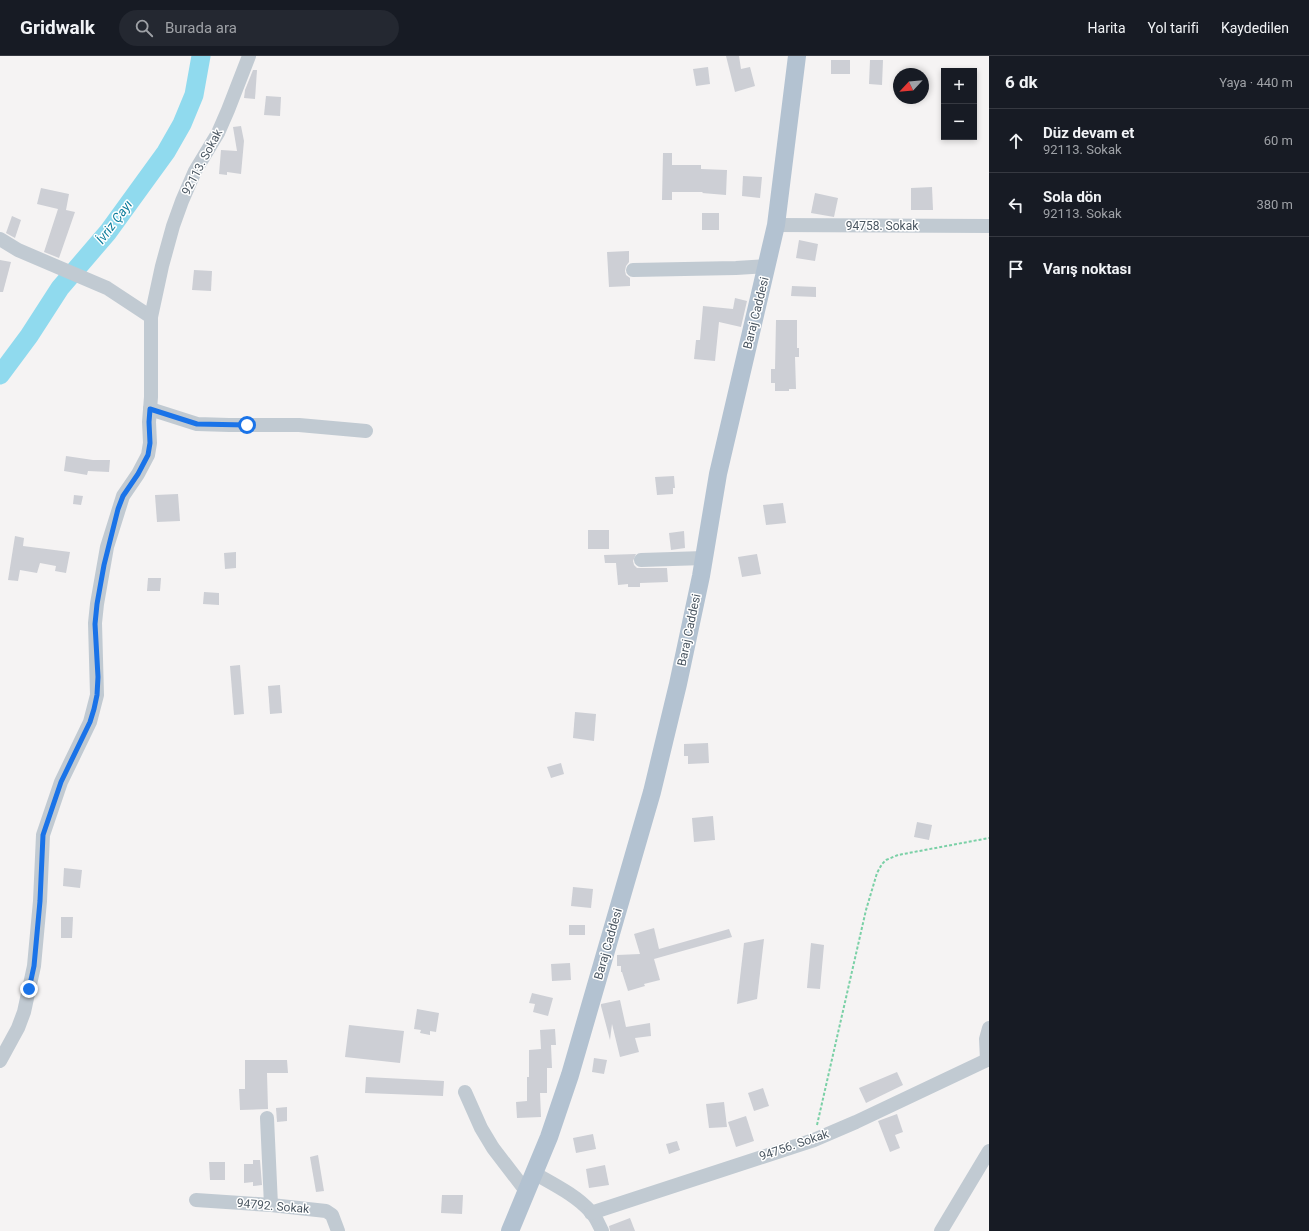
<!DOCTYPE html>
<html lang="tr">
<meta charset="utf-8">
<style>
:root{--surface:#171b24;--page:#242831;--text:#f1f3f6;--muted:#9ea1a6;--line:#363941}
body{margin:0;font-family:Roboto,sans-serif;background:var(--page);color:var(--text)}
.controls{position:absolute;right:12px;top:12px;display:grid;overflow:hidden;border-radius:0px;box-shadow:0 2px 6px #0003}
.controls button{width:36px;height:36px;display:grid;place-items:center;padding:0;border:0;border-bottom:1px solid var(--line);background:var(--surface);color:var(--text);font:20px sans-serif}
.compass{position:absolute;left:893px;top:12px;width:36px;height:36px;border-radius:50%;background:var(--surface);box-shadow:0 2px 6px #0003;rotate:244deg}
.stop{position:absolute;width:12px;height:12px;margin:-9px;border:3px solid #1a73e8;border-radius:50%;background:#fff}
.stop.end{background:#1a73e8;border-color:#fff;box-shadow:0 1px 4px #0008}
.list{margin:0;padding:0;list-style:none}
h2{display:flex;justify-content:space-between;align-items:center;height:52px;margin:0;padding:0 16px;font-size:17px}
h2 small{font-size:13px;font-weight:400;color:var(--muted)}
.list li{display:grid;grid-template-columns:26px 1fr auto;gap:12px;align-items:center;box-sizing:border-box;height:64px;padding:0 16px;border-top:1px solid var(--line)}
.list b{display:block;font-size:15px;white-space:nowrap}
.list p{margin:0;font-size:13px;white-space:nowrap;color:var(--muted)}
.list em{font-size:13px;font-style:normal;color:var(--muted)}
.icon{flex:none;width:22px;height:22px;fill:none;stroke:currentColor;stroke-width:2;stroke-linecap:round;stroke-linejoin:round}
.map{position:relative;flex:none;width:989px;height:1175px;overflow:hidden}
header{display:flex;align-items:center;gap:24px;box-sizing:border-box;height:56px;padding:0 20px;background:var(--surface);border-bottom:1px solid var(--line)}
header strong{font-size:19px}
nav{display:flex;gap:22px;margin-inline-start:auto;font-size:14px}
.search{width:280px;height:36px;background:var(--page);display:flex;align-items:center;gap:10px;box-sizing:border-box;padding:0 14px;border-radius:22px;color:var(--muted);font-size:15px}
main{display:flex}
aside{flex:1;background:var(--surface)}
.map>svg:first-child{display:block}
.lines{fill:none;stroke-linecap:round;stroke-linejoin:round}
.river{stroke:#90daee;stroke-width:19}
.building{fill:#cdcfd5}
.path{stroke:#7ad0a6;stroke-width:2;stroke-dasharray:3 2;stroke-linecap:butt}
.minor{stroke:#c1cad2;stroke-width:14}
.major{stroke:#b3c2d1;stroke-width:18}
.route{stroke:#1a73e8;stroke-width:5}
.labels{text-anchor:middle;dominant-baseline:central;stroke-width:3;stroke-linejoin:round;paint-order:stroke}
.street-label{font-size:12px;fill:#4a5661;stroke:#fff}
.water-label{font-size:13px;font-style:italic;fill:#0c7c9b;stroke:#fff}
</style>
<header>
<strong>Gridwalk</strong>
<div class="search"><svg class="icon" aria-label="search" viewBox="0 0 24 24"><circle cx="10" cy="10" r="6"/><path d="M15 15l6 6"/></svg>Burada ara</div>
<nav><a>Harita</a><a>Yol tarifi</a><a>Kaydedilen</a></nav>
</header>
<main>
<div class="map">
<svg width="989" height="1175" viewBox="0 0 989 1175">
<rect width="100%" height="100%" fill="#f5f3f3"/>
<g class="lines">
<path class="river" d="M0 319 29 280 60 232 108 176 166 96 182 68 194 39 201 0"/>
</g>
<g class="building">
<path d="M726 0H739L741 13 750 11 755 30 735 36Z"/>
<rect x="831" y="4" width="19" height="14"/>
<path d="M870 4H883L882 29 869 28Z"/>
<path d="M708 11 710 28 696 30 693 13Z"/>
<path d="M253 14H257L255 43 244 42 245 34Z"/>
<path d="M266 40 281 41 280 60 264 59Z"/>
<path d="M241 70 244 85 241 118 227 116V119L219 118 221 94 237 95 233 71Z"/>
<path d="M663 97H672V109H701V113L727 114 726 139 702 137 703 136H672V144H662Z"/>
<path d="M743 120 762 121 760 142 742 140Z"/>
<path d="M932 131 933 154H911V132Z"/>
<path d="M41 132 69 138 66 154 75 156 59 202 44 196 58 153 37 148Z"/>
<path d="M815 137 838 142 834 161 811 157Z"/>
<rect x="702" y="157" width="17" height="17"/>
<path d="M12 160 21 164 15 182 6 177Z"/>
<path d="M799 184 818 188 815 205 796 202Z"/>
<path d="M629 195V206L626 210 625 215 626 219 630 222V230L609 231 607 196Z"/>
<path d="M0 204 11 206 3 236H0Z"/>
<path d="M194 214 212 215 211 235 192 234Z"/>
<path d="M792 230 816 231V241L791 240Z"/>
<path d="M735 242 747 245 741 271 719 266 715 305 694 303 696 284H700L703 250 733 253Z"/>
<path d="M776 264H797V292H799V301H795L796 333H789V335H775V327H771V313H775Z"/>
<path d="M66 400 93 404H110L109 416 88 415 87 419 64 415Z"/>
<path d="M674 420 675 432H673V438L657 439 655 421Z"/>
<path d="M178 438 180 465 157 466 155 439Z"/>
<path d="M74 439 83 440 81 449 73 448Z"/>
<path d="M783 447 786 467 766 469 763 449Z"/>
<rect x="588" y="474" width="21" height="19"/>
<path d="M684 475 685 492 671 494 669 477Z"/>
<path d="M15 480 24 482 23 490 70 496 66 517 55 515 56 510 40 507 37 517 20 514 18 525 8 524Z"/>
<path d="M236 496V512L225 513 224 497Z"/>
<path d="M636 498 633 505 634 509 637 512H667L668 526 640 527V531H628V528L618 529 616 507H605L604 499Z"/>
<path d="M757 498 761 518 742 521 738 501Z"/>
<path d="M148 522H161L160 535H147Z"/>
<path d="M204 536 219 537V549L203 548Z"/>
<path d="M240 609 244 658 234 659 230 610Z"/>
<path d="M280 629 282 657 270 658 268 630Z"/>
<path d="M575 656 596 658 594 685 573 682Z"/>
<path d="M708 687 709 707 688 708V700H684V688Z"/>
<path d="M561 707 564 718 551 722 547 711Z"/>
<path d="M713 760 715 784 694 786 692 762Z"/>
<path d="M917 766 932 769 929 784 914 781Z"/>
<path d="M64 812 82 814 80 832 63 830Z"/>
<path d="M573 831 593 833 591 852 571 850Z"/>
<path d="M61 861H73L72 882H61Z"/>
<rect x="569" y="869" width="16" height="10"/>
<path d="M654 872 659 893 729 873 732 881 654 903 660 924 644 928 645 930 628 935 622 916H621V910H617V899L640 898 634 878Z"/>
<path d="M764 883 757 943 737 948 744 887Z"/>
<path d="M811 887 824 889 820 933 807 932Z"/>
<path d="M570 907 571 924 552 925 551 908Z"/>
<path d="M532 937 553 942 548 960 533 956 535 948 529 947Z"/>
<path d="M620 944 626 971 650 967 651 980 635 982 639 996 620 1001 612 968 610 984 601 950V948Z"/>
<path d="M417 953 439 957 436 976 430 975V979L420 977 421 974 414 973Z"/>
<path d="M349 969 404 975 400 1007 345 1001Z"/>
<path d="M555 973 556 989H551L552 1012H547V1037H540L541 1061 517 1062 516 1046 527 1045V1021H529V994L541 993 540 974Z"/>
<path d="M594 1002 607 1004 604 1018 592 1016Z"/>
<path d="M245 1004H287L288 1017H267L268 1053 240 1054 239 1033H245Z"/>
<path d="M897 1016 903 1029 866 1047 859 1032Z"/>
<path d="M366 1021 444 1025 443 1040 365 1037Z"/>
<path d="M763 1032 769 1050 754 1055 748 1037Z"/>
<path d="M724 1046 727 1071 709 1072 706 1048Z"/>
<path d="M287 1051V1065L277 1066 276 1052Z"/>
<path d="M897 1058 903 1076 895 1079 900 1092 890 1096 878 1065Z"/>
<path d="M746 1060 754 1085 736 1091 728 1066Z"/>
<path d="M593 1078 596 1093 576 1097 573 1082Z"/>
<path d="M677 1085 680 1094 669 1098 666 1088Z"/>
<path d="M318 1099 324 1135 316 1136 310 1101Z"/>
<path d="M253 1104H260L262 1129 253 1130V1126L244 1127V1108H253Z"/>
<path d="M209 1106H225V1124H210Z"/>
<path d="M605 1109 609 1129 589 1132 586 1113Z"/>
<path d="M442 1139H463L462 1158 441 1157Z"/>
<path d="M630 1162 635 1175H610L609 1170Z"/>
</g>
<g class="lines">
<path class="path" d="M817 1069 866 854 877 817 882 808 886 804 898 799 989 782"/>
<g class="minor">
<path d="M776 169 989 170"/>
<path d="M0 183 18 194 107 232 151 261"/>
<path d="M633 214 736 212 767 210"/>
<path d="M150 353 197 368 229 369H299L366 375"/>
<path d="M641 504 704 502"/>
<path d="M987 1004 986 983 989 972"/>
<path d="M0 1005 18 972 24 956 34 910 40 845 43 779 61 726 90 666 97 639 95 567 97 548 107 491 123 440 138 418 148 399 150 387 149 366 151 341V261L162 210 173 170 182 145 195 115 218 77 228 54 249 0"/>
<path d="M465 1036 481 1072 493 1092 526 1135"/>
<path d="M267 1062 271 1149"/>
<path d="M534 1117C553 1128 576 1139 591 1156 596 1161 599 1169 602 1175"/>
<path d="M196 1144 271 1149 326 1155 332 1159 338 1175"/>
<path d="M591 1157 814 1084 856 1066 989 1003"/>
<path d="M941 1175 989 1095"/>
</g>
<path class="major" d="M510 1175 549 1081 570 1019 652 736 678 628 701 520 718 418 776 169 797 0"/>
</g>
<g class="lines">
<path class="route" d="M29 933 34 910 40 845 43 779 61 726 90 666 94 653 97 639 98 621 95 568 97 548 104 509 118 453 123 440 138 418 148 399 150 387 149 366 150 353 197 368 247 369"/>
</g>
<g class="labels">
<g class="street-label">
<text transform="translate(202 106) rotate(-62)">92113. Sokak</text>
<text x="882" y="170">94758. Sokak</text>
<text transform="translate(756 257) rotate(-76)">Baraj Caddesi</text>
<text transform="translate(689 574) rotate(-78)">Baraj Caddesi</text>
<text transform="translate(608 888) rotate(-74)">Baraj Caddesi</text>
<text transform="translate(794 1089) rotate(-19)">94756. Sokak</text>
<text transform="translate(273 1150) rotate(5)">94792. Sokak</text>
</g>
<g class="water-label">
<text transform="translate(114 166) rotate(-53)">İvriz Çayı</text>
</g>
</g>
</svg>
<div class="controls">
<button>+</button>
<button>−</button>
</div>
<svg class="compass" viewBox="-18 -18 36 36"><path d="M0-13l5 13h-10z" fill="#e53935"/><path d="M0 13l5-13h-10z" fill="#9ea1a6"/></svg>
<div class="stop" style="left:247px;top:369px"></div>
<div class="stop end" style="left:29px;top:933px"></div>
</div>
<aside>
<h2>6 dk<small>Yaya · 440 m</small></h2>
<ul class="list">
<li><svg class="icon" aria-label="ahead" viewBox="0 0 24 24"><path d="M12 20V5M6 11l6-6 6 6"/></svg><div><b>Düz devam et</b><p>92113. Sokak</p></div><em>60 m</em></li>
<li><svg class="icon" aria-label="left" viewBox="0 0 24 24"><path d="M17 20v-9H6M10 6l-5 5 5 5"/></svg><div><b>Sola dön</b><p>92113. Sokak</p></div><em>380 m</em></li>
<li><svg class="icon" aria-label="arrive" viewBox="0 0 24 24"><path d="M6 21V4h12l-3 4 3 4H6"/></svg><div><b>Varış noktası</b></div></li>
</ul>
</aside>
</main>
